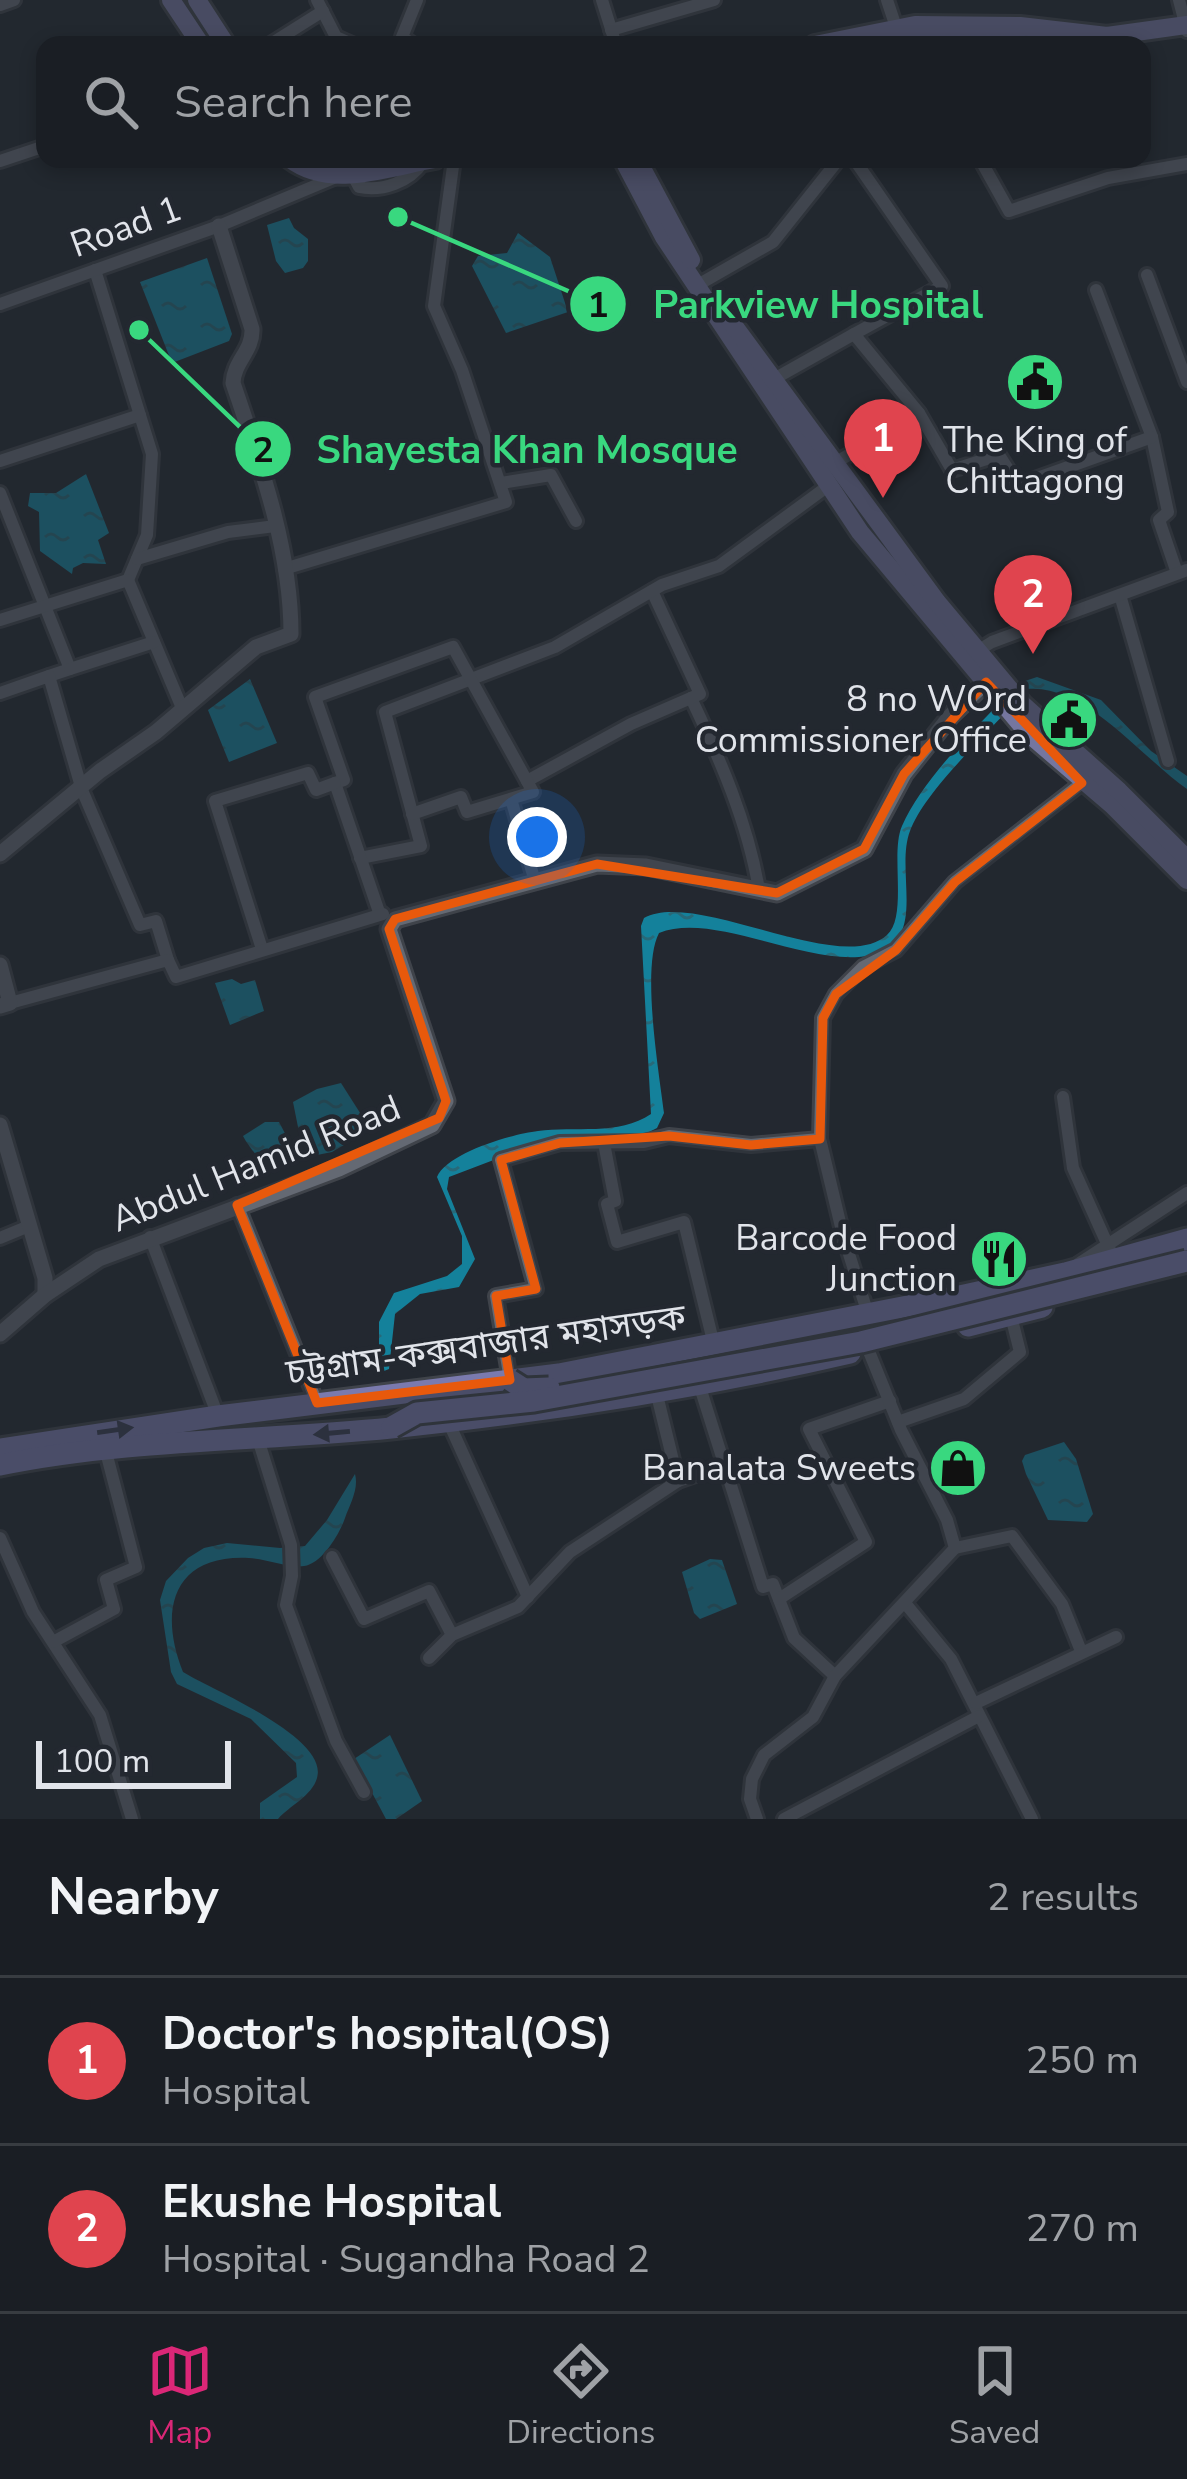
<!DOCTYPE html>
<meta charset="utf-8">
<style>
:root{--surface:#1a1e24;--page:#272b31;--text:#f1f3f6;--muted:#9fa2a6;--line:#383c41;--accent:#db2777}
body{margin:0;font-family:"Nunito Sans","Noto Sans Bengali",sans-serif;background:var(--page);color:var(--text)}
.scale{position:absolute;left:36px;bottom:30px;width:195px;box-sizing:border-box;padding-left:12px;border:6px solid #e1e4ea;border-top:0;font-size:33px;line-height:42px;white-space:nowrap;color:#e1e4ea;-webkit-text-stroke:9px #232830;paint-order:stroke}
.you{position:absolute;left:537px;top:837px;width:42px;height:42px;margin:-30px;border:9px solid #fff;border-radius:50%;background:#1a73e8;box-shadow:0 0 0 18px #1a73e833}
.badge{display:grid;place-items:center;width:78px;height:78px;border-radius:50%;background:var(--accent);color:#fff;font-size:39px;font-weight:700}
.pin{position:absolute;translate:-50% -99px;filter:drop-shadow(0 3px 6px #0008)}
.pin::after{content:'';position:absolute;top:63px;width:42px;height:36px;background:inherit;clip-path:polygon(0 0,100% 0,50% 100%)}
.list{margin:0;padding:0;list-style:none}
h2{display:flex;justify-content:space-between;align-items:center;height:156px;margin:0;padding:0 48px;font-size:51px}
h2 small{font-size:39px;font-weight:400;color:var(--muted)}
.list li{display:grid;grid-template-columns:78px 1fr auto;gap:36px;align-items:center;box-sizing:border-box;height:168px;padding:0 48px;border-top:3px solid var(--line)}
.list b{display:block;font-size:45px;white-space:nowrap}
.list p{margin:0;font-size:39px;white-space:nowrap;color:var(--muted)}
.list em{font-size:39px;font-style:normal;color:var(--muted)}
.icon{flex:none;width:66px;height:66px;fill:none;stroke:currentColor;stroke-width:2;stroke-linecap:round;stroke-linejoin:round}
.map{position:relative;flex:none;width:1187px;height:1819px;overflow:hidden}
.search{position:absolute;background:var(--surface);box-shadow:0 6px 18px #0003;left:36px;right:36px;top:36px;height:132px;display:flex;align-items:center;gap:30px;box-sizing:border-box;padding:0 42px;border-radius:24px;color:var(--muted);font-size:45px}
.sheet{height:492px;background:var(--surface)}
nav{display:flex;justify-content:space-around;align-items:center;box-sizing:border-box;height:168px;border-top:3px solid var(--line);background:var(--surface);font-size:33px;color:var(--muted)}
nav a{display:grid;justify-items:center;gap:6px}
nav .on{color:var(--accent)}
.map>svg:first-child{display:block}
.water{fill:url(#water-ripples)}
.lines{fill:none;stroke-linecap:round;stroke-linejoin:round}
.minor-casing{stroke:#3f434a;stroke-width:18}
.tertiary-casing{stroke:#3f434a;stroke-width:21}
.primary-casing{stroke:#3f434a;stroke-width:24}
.trunk-casing{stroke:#3f434a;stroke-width:27}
.minor{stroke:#646973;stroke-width:12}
.tertiary{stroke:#646973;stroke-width:15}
.primary{stroke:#75769f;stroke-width:18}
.trunk{stroke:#7a7aae;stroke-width:21}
.trunk-bridge-casing{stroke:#3f434a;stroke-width:27;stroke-linecap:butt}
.trunk-bridge{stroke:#7a7aae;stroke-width:21}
.oneway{fill:#393c50}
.marked{fill:none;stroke:#e8590c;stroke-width:9;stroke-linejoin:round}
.labels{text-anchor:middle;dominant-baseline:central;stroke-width:9;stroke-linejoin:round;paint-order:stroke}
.street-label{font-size:36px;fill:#e1e4ea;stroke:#232830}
.poi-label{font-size:36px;fill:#e1e4ea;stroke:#232830;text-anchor:end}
.leader{fill:none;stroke:#39d87f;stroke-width:4.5}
.callout-dot{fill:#39d87f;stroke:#232830;stroke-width:4.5}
.mark-label{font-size:36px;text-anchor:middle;font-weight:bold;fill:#111}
.callout-label{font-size:39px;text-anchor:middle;font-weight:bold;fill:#39d87f;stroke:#232830;stroke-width:9;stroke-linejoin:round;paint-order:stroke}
</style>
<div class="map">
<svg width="1187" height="1819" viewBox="0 0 1187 1819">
<defs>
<pattern id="water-ripples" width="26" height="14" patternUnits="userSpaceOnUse" patternTransform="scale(3)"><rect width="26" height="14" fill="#14819b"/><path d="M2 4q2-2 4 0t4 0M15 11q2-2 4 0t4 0" fill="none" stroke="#276979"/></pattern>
</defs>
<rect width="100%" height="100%" fill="#232830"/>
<g class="water">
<path d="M289 218 294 228 308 239V261L303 268 285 273 276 261 267 225Z"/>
<path d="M518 233 550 257 568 312 506 333 472 266 478 256 507 253Z"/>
<path d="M207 258 232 334 229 341 172 363 140 282Z"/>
<path d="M86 474 109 533 98 540 106 564 83 563 73 568 72 574 40 551 39 512 28 506 30 493H56Z"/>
<path d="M1037 677 1101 700 1151 751 1187 776V789C1142 758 1085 683 1027 689 996 726 926 788 910 831 894 873 931 945 867 956 805 966 713 911 659 933 641 967 659 1072 664 1113L657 1128 637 1138 538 1143 449 1177 447 1189 475 1259 459 1287 420 1294 395 1314 389 1369 379 1373V1322L394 1293 447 1276 462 1264V1236L437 1177C447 1153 512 1134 538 1131 574 1126 619 1136 651 1114L641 926 644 918C696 889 841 977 887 935 908 916 890 853 902 826 924 776 981 723 1019 683Z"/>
<path d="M250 679 277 743 229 762 208 710Z"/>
<path d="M232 979 241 984 255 980 264 1011 230 1025 215 983Z"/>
<path d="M341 1083 369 1127 366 1132 332 1152 317 1155 298 1127 293 1102 317 1089Z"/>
<path d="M265 1122H279L299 1160 272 1170C260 1160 250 1149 243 1136Z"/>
<path d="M1064 1442 1076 1459 1093 1514 1087 1522 1048 1520 1026 1474 1022 1461 1025 1455Z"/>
<path d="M355 1474C359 1489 350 1504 345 1518 340 1533 322 1564 304 1566 287 1568 267 1559 249 1558 173 1554 158 1610 183 1672 212 1690 329 1737 317 1778 312 1796 289 1806 278 1819H260V1803L297 1777 296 1763 251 1719 177 1684 171 1672 160 1600 166 1581 188 1558 204 1548 227 1543 280 1548 305 1546 327 1520Z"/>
<path d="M710 1559 722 1560 737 1604 700 1619 694 1613 682 1572Z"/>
<path d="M390 1735 422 1801 396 1819H386L354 1759Z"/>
</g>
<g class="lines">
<g class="minor-casing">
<g id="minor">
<path d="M317 0 336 37 354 45"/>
<path d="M602 0 616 45"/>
<path d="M887 0 898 33"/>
<path d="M1179 0 1187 31"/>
<path d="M0 5 14 0"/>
<path d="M611 30 714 0"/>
<path d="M269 45 323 11"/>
<path d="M414 45 402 37 417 0"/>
<path d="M980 159 1009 211 1108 178 1187 164"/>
<path d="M0 161 45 146"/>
<path d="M352 174 359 187C382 192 410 182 423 162"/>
<path d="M95 270 152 454 147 535 128 580"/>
<path d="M1147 275 1187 382"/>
<path d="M703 282 773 242 839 159"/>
<path d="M1096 290 1152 437 1168 512 1159 520 1177 573"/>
<path d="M0 304 219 226 336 177"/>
<path d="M774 379 854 334"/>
<path d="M919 413 952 470 999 455 1018 485 1152 437"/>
<path d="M0 461 140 415"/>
<path d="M835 463 919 413 854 334 942 286 854 159"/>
<path d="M501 483 551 475 576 521"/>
<path d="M0 493 70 669 49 676"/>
<path d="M137 559 228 532 275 526"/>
<path d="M284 569 506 502 462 370 434 306 454 159"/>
<path d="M1120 595 1168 761"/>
<path d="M0 620 128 580 182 708"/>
<path d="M979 650 992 642 1187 570"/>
<path d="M70 669 154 642"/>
<path d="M0 693 49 676 82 790 140 925 156 921 168 960"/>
<path d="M691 698C720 759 748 823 759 890"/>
<path d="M527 781 631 724 700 694 652 591"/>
<path d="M511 799 534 878"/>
<path d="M360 858 421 846 385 712 555 647 662 585 719 566 828 486"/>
<path d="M379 912 335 783 344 780 315 697 453 647 533 792 467 812 461 797 412 814"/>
<path d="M262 949 215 801 308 773 316 790 335 783"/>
<path d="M10 1003 168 960 176 977 383 914"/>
<path d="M1063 1097 1073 1168 1114 1259"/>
<path d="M604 1143 615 1201 607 1204 617 1242 684 1222 714 1345"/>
<path d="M237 1205 317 1403"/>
<path d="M150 1237 218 1416"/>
<path d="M0 1238 29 1226"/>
<path d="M1078 1264 1187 1193"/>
<path d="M868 1314 843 1235 820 1139 823 1018 836 994 863 967 896 950 955 882 1082 783"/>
<path d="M510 1380 496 1296 536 1289 501 1160 560 1143 644 1142 669 1136 751 1145 820 1139"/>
<path d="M699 1384 763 1587 773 1584 794 1638 835 1676"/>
<path d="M448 1421 528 1597"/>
<path d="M898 1422 964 1399 1020 1352 1011 1316"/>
<path d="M258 1439 291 1545 292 1576 286 1605 336 1741 364 1792"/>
<path d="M678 1481 724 1465"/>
<path d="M0 1538 33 1612 100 1715 132 1819"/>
<path d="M955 1548 1012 1536 1062 1604 1081 1651"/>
<path d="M332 1557 364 1619 429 1591 452 1635"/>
<path d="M779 1599 866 1542 809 1429 890 1401"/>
<path d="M905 1603 951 1659 1032 1819"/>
<path d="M53 1642 114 1609 106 1580 136 1567 106 1452"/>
<path d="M429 1658 452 1635 518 1607 570 1552 678 1481 656 1391"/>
<path d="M976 1703 1116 1637"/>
<path d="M757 1819 750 1799 752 1779 764 1755 813 1717 835 1676 955 1548 947 1520 901 1430 868 1349"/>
<path d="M784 1819 979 1716"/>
</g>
</g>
<g class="tertiary-casing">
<g id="tertiary">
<path d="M0 854 100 771 156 732 256 647 291 634C291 549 260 463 233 383 234 361 253 351 252 329L219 226"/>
<path d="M0 965 10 1003 0 1006"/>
<path d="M0 1125 45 1278V1295"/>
<path d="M0 1334 45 1295 99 1259 339 1169 432 1125 446 1101 389 929 395 919 597 864 646 866 777 893 864 849 904 774 951 715 986 682"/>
</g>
</g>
<g class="primary-casing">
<g id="primary">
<path d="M171 0 201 45"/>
<path d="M197 0 226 45"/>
<path d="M874 42 975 36 1030 45"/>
<path d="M815 45 915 25 1020 26 1107 36 1187 25"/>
<path d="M290 159C331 190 388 167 435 159"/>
<path d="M623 159 664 237 860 532 1029 734 1112 805 1187 880"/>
<path d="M637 159 691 260"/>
<path d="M729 319 937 602 1023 705 1119 791 1187 859"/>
</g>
</g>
<g class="trunk-casing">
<g id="trunk">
<path d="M968 1326 1042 1307"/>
<path d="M0 1449 218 1416 559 1374 964 1295 1065 1273 1187 1239"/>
<path d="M0 1465C127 1439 262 1441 391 1428 545 1412 699 1388 850 1353"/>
</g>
</g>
<use href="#minor" class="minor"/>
<use href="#tertiary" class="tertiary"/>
<use href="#primary" class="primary"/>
<use href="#trunk" class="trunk"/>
<g class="trunk-bridge-casing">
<g id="trunk-bridge">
<path d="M510 1380 524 1389 549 1388"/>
<path d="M392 1427 417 1413 534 1401 861 1342 1187 1261"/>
</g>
</g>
<use href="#trunk-bridge" class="trunk-bridge"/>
</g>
<defs><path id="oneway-solid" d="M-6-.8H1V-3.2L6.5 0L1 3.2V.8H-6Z" transform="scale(3)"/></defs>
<g class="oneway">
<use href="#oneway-solid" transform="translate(115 1430) rotate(-8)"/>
<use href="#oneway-solid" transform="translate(332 1433) rotate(175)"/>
</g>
<path d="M0 0H1187V1819H0ZM986 682 1082 783 955 882 896 950 836 994 823 1018 820 1139 751 1145 669 1136 560 1143 501 1160 536 1289 496 1296 510 1380 317 1403 237 1205 439 1118 446 1101 389 929 395 919 597 864 777 893 864 849 904 774Z" fill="#232830" fill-opacity=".55" fill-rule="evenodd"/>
<path class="marked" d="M986 682 1082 783 955 882 896 950 836 994 823 1018 820 1139 751 1145 669 1136 560 1143 501 1160 536 1289 496 1296 510 1380 317 1403 237 1205 439 1118 446 1101 389 929 395 919 597 864 777 893 864 849 904 774Z"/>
<defs>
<g id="civic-disc" transform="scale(3)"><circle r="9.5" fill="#39d87f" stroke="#232830"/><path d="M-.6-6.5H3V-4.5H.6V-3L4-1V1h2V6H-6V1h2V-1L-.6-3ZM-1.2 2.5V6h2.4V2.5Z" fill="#111"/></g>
<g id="restaurant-disc" transform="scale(3)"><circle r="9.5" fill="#39d87f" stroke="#232830"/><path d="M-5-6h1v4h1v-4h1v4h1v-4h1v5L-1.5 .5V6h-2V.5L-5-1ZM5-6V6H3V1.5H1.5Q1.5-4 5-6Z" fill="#111"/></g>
<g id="shop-disc" transform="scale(3)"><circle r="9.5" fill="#39d87f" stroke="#232830"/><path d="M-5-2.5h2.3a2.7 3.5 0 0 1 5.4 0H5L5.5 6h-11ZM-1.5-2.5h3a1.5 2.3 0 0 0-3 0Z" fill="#111"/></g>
</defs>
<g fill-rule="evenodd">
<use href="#civic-disc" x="1035" y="382"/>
<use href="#civic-disc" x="1069" y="720"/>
<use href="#restaurant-disc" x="999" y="1259"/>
<use href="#shop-disc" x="958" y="1468"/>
</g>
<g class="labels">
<g class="street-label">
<text transform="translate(126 227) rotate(-20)">Road 1</text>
<text transform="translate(256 1164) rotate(-22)">Abdul Hamid Road</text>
<text transform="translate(486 1345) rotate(-8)">চট্টগ্রাম-কক্সবাজার মহাসড়ক</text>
</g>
<g class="poi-label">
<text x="1035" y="440" text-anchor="middle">The King of<tspan x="1035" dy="41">Chittagong</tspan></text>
<text x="1027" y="699">8 no WOrd<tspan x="1027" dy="41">Commissioner Office</tspan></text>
<text x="957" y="1238">Barcode Food<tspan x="957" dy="41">Junction</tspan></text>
<text x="916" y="1468">Banalata Sweets</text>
</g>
</g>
<path class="leader" d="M398 217L598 304M139 330L263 449"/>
<g class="callout-dot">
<circle cx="398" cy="217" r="12"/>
<circle cx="139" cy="330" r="12"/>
<circle cx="598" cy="304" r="30"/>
<circle cx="263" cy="449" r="30"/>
</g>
<g class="mark-label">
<text x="598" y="317">1</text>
<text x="263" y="462">2</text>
</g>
<g class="callout-label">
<text x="818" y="318">Parkview Hospital</text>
<text x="527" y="463">Shayesta Khan Mosque</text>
</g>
</svg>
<div class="scale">100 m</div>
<div class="you"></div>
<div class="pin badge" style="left:883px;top:498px;background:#e0444e">1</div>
<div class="pin badge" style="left:1033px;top:654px;background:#e0444e">2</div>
<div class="search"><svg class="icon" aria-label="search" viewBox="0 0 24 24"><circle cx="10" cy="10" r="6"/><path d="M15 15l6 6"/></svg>Search here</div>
</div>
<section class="sheet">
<h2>Nearby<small>2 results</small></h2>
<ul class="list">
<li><span class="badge" style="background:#e0444e">1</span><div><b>Doctor's hospital(OS)</b><p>Hospital</p></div><em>250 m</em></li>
<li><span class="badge" style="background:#e0444e">2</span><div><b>Ekushe Hospital</b><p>Hospital · Sugandha Road 2</p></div><em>270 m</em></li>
</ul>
</section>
<nav>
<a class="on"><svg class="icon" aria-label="map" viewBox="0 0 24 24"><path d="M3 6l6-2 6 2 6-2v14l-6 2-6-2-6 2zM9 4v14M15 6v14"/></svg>Map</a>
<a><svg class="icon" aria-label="directions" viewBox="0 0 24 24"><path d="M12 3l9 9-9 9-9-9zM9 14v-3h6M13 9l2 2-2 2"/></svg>Directions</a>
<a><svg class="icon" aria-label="saved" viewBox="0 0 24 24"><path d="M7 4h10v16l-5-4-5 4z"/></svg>Saved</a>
</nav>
